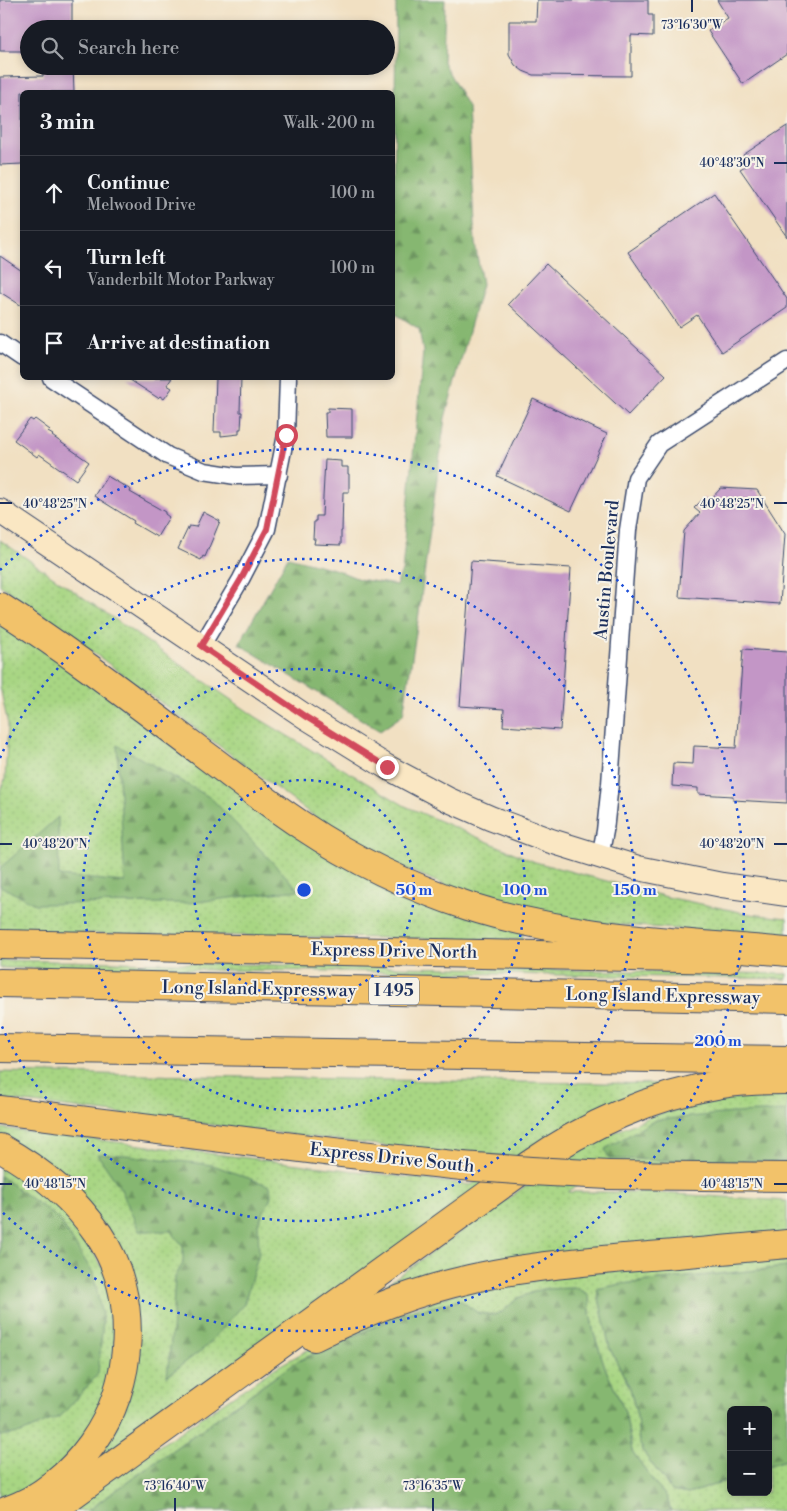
<!DOCTYPE html>
<meta charset="utf-8">
<style>
:root{--surface:#171b24;--page:#242831;--text:#f1f3f6;--muted:#9ea1a6;--line:#363941}
body{margin:0;font-family:"Libre Bodoni",serif;background:var(--page);color:var(--text)}
.controls{position:absolute;right:15px;bottom:15px;display:grid;overflow:hidden;border-radius:8px;box-shadow:0 2px 8px #0003}
.controls button{width:45px;height:45px;display:grid;place-items:center;padding:0;border:0;border-bottom:1px solid var(--line);background:var(--surface);color:var(--text);font:25px sans-serif}
.stop{position:absolute;width:15px;height:15px;margin:-11px;border:4px solid #d1495b;border-radius:50%;background:#fff}
.stop.end{background:#d1495b;border-color:#fff;box-shadow:0 1px 5px #0008}
.list{margin:0;padding:0;list-style:none}
h2{display:flex;justify-content:space-between;align-items:center;height:65px;margin:0;padding:0 20px;font-size:21px}
h2 small{font-size:16px;font-weight:400;color:var(--muted)}
.list li{display:grid;grid-template-columns:32px 1fr auto;gap:15px;align-items:center;box-sizing:border-box;height:75px;padding:0 20px;border-top:1px solid var(--line)}
.list b{display:block;font-size:19px;white-space:nowrap}
.list p{margin:0;font-size:16px;white-space:nowrap;color:var(--muted)}
.list em{font-size:16px;font-style:normal;color:var(--muted)}
.icon{flex:none;width:28px;height:28px;fill:none;stroke:currentColor;stroke-width:2;stroke-linecap:round;stroke-linejoin:round}
.map{position:relative;flex:none;width:787px;height:1511px;overflow:hidden}
.search{position:absolute;background:var(--surface);box-shadow:0 2px 8px #0003;left:20px;top:20px;width:375px;height:55px;display:flex;align-items:center;gap:12px;box-sizing:border-box;padding:0 18px;border-radius:28px;color:var(--muted);font-size:19px}
.panel{position:absolute;background:var(--surface);box-shadow:0 2px 8px #0003;left:20px;top:90px;width:375px;height:290px;border-radius:8px}
.map>svg:first-child{display:block}
.grass{fill:url(#grass-dots);stroke:#628270}
.forest{fill:url(#forest-firs);stroke:#507368}
.building{fill:#c396c6}
.lines{fill:none;stroke-linecap:round;stroke-linejoin:round}
.minor-casing{stroke:#3b4a6d;stroke-width:19}
.secondary-casing{stroke:#3b4a6d;stroke-width:26}
.trunk-casing{stroke:#3b4a6d;stroke-width:30}
.motorway-casing{stroke:#3b4a6d;stroke-width:30}
.minor{stroke:#fff;stroke-width:16}
.secondary{stroke:#fae7c3;stroke-width:24}
.trunk{stroke:#f2c26a;stroke-width:28}
.motorway{stroke:#f2c26a;stroke-width:28}
.trunk-bridge-casing{stroke:#3b4a6d;stroke-width:30;stroke-linecap:butt}
.trunk-bridge{stroke:#f2c26a;stroke-width:28}
.route{stroke:#d1495b;stroke-width:6}
.ticks{fill:none;stroke:#1b2f5e;stroke-width:2}
.ring{fill:none;stroke:#1d4ed8;stroke-width:2.5;stroke-dasharray:2.5 5}
.labels{text-anchor:middle;dominant-baseline:central;stroke-width:4;stroke-linejoin:round;paint-order:stroke}
.shield{fill:#f7f3e8;stroke:#5d6a87;stroke-width:1}
.shield-label{font-size:16px;font-weight:bold;fill:#1b2f5e}
.street-label{font-size:18px;fill:#1b2f5e;stroke:#f7f3e8}
.ticks-label{font-size:12px;text-anchor:middle;fill:#1b2f5e;stroke:#f7f3e8;stroke-width:4;stroke-linejoin:round;paint-order:stroke}
.centre{fill:#1d4ed8;stroke:#f7f3e8;stroke-width:2.5}
.ring-label{font-size:15px;text-anchor:middle;font-weight:bold;fill:#1d4ed8;stroke:#f7f3e8;stroke-width:4;stroke-linejoin:round;paint-order:stroke}
</style>
<div class="map">
<svg width="787" height="1511" viewBox="0 0 787 1511">
<defs>
<pattern id="grass-dots" width="8" height="8" patternUnits="userSpaceOnUse" patternTransform="scale(1.25)"><rect width="8" height="8" fill="#a8d683"/><path d="M2 2h.1M6 6h.1" fill="none" stroke="#90b874" stroke-width="1.8" stroke-linecap="round"/></pattern>
<pattern id="forest-firs" width="22" height="20" patternUnits="userSpaceOnUse" patternTransform="scale(1.25)"><rect width="22" height="20" fill="#86b771"/><path d="M5 1l3.5 6h-7zM16 11l3.5 6h-7z" fill="#6d9560"/></pattern>
</defs>
<rect width="100%" height="100%" fill="#f7f3e8"/>
<filter id="ink" filterUnits="userSpaceOnUse"><feTurbulence type="fractalNoise" baseFrequency=".02" numOctaves="2"/><feDisplacementMap in="SourceGraphic" scale="10" xChannelSelector="R" yChannelSelector="G"/><feConvolveMatrix kernelMatrix="1 2 1 2 8 2 1 2 1" color-interpolation-filters="sRGB"/></filter>
<filter id="wash" filterUnits="userSpaceOnUse"><feTurbulence type="fractalNoise" baseFrequency=".0096" numOctaves="4" result="noise"/><feDisplacementMap in="SourceGraphic" scale="20" xChannelSelector="R" yChannelSelector="G"/><feGaussianBlur stdDeviation="1.12" result="paint"/><feColorMatrix in="noise" values="0 0 0 0 0 0 0 0 0 0 0 0 0 0 0 0 0 1.4 0 .05"/><feComposite in="paint" operator="in"/></filter>
<g filter="url(#wash)">
<rect width="100%" height="100%" fill="#f1e0c2"/>
<g class="grass">
<path d="M0 540 256 717 405 806 535 862 667 897 750 914 787 918V937L569 921 470 896 386 860 326 825 55 624 0 585Z"/>
<path d="M0 617 214 774 522 931 523 940 0 932V793L5 779 8 725 0 686Z"/>
<path d="M0 960 787 974V979L332 971 0 968Z"/>
<path d="M0 1072 442 1081 679 1084 631 1099 41 1511 135 1362 105 1230 0 1141V1128L471 1185 509 1161 0 1099Z"/>
<path d="M787 1094V1171L603 1166 568 1192H642L787 1201V1241L367 1298 581 1147 654 1115 715 1100Z"/>
<path d="M0 1165 69 1214 108 1276 116 1321 112 1383 85 1437 44 1480 0 1503Z"/>
<path d="M787 1254V1267L621 1284 597 1289 610 1349 630 1388 637 1416 639 1442 646 1456 672 1491 688 1494 731 1479V1492H768V1466L787 1459V1511H671L667 1497 656 1485 632 1451 625 1412 606 1370 594 1334 590 1313 589 1295 577 1288 542 1289 518 1298 502 1312 493 1315 478 1313 460 1300 403 1314 296 1362 87 1511H64L98 1487 275 1368 335 1335 454 1294 561 1275Z"/>
</g>
<g class="forest">
<path d="M396 0H445L443 62 468 107 475 243 482 284 445 418 418 620 403 715 380 731 239 644 288 557 334 569 359 579 396 585 402 571 423 352 419 329 393 312Z"/>
<path d="M117 745 211 798 299 890 188 903 35 904 0 886V868L58 817 59 876 125 882Z"/>
<path d="M787 1111V1161L773 1162 609 1159 605 1149 655 1120 733 1113Z"/>
<path d="M97 1154 126 1155 213 1165 270 1186 271 1197 258 1224 259 1253 244 1304 207 1346 167 1376 173 1321V1309L175 1277 183 1263V1246L171 1231H139L121 1189Z"/>
<path d="M0 1176 58 1218 93 1273 103 1321 98 1374 61 1416 21 1433 0 1436Z"/>
<path d="M787 1267V1459L768 1466V1410H731V1479L688 1494 672 1491 646 1456 639 1442 637 1416 630 1388 610 1349 597 1289 621 1284Z"/>
<path d="M577 1288 589 1295 590 1313 594 1334 606 1370 625 1412 632 1451 656 1485 667 1497 671 1511H87L296 1362 403 1314 460 1300 478 1313 493 1315 502 1312 518 1298 542 1289Z"/>
</g>
<g id="blocks">
<g class="building">
<path d="M0 0H72V29H29V51H0Z"/>
<path d="M537 0H648V15H653V36L631 35V76L533 75 523 71 515 65 509 54V21H536Z"/>
<path d="M717 0H787V54L743 84 708 31 728 18Z"/>
<path d="M43 66H73L74 92H22V164L0 165V77L43 76Z"/>
<path d="M787 126V237L740 169 749 164 743 155Z"/>
<path d="M714 193 787 299V308L722 352 697 315 679 327 628 252Z"/>
<path d="M0 256 22 271V306L0 292Z"/>
<path d="M546 264 666 375 628 415 508 304Z"/>
<path d="M127 378H172L167 385 172 388 164 399 160 396 158 398Z"/>
<path d="M216 378H241L240 412H242L241 429H239V434L221 436V432H214Z"/>
<path d="M533 399 607 434 571 511 497 476Z"/>
<path d="M328 408 352 409V437H326L325 412H328Z"/>
<path d="M30 419 33 421 35 419 50 430 48 432 53 435 52 436 89 462 76 480 39 454 37 457 14 440Z"/>
<path d="M325 460 341 461V467H348V474H349V492H343L342 531H341V545L314 544 315 539H313L314 521H316V516H322Z"/>
<path d="M107 476 131 490 130 492 165 512V514L169 517 157 537 133 523 134 521 94 496Z"/>
<path d="M721 488 757 490 785 534 780 604 679 597 684 531 700 513 694 508 704 498 708 502Z"/>
<path d="M203 512 220 521 205 557 203 556 201 560 178 549 189 526 196 527Z"/>
<path d="M471 561 571 568 560 730 503 726 504 709 460 706Z"/>
<path d="M743 649 787 652V803L733 800V796L698 794V788L672 786 673 763 693 764 694 746 736 748Z"/>
</g>
</g>
</g>
<g filter="url(#ink)">
<use href="#blocks" fill-opacity="0" stroke="#3b4a6d" stroke-width="1"/>
<g class="lines">
<g class="minor-casing">
<g id="minor">
<path d="M0 343 22 358"/>
<path d="M51 378 168 456 204 471 236 476 279 475"/>
<path d="M201 647 241 579 267 529 286 435 288 378"/>
<path d="M600 857 605 831 610 784 628 530 636 478 659 444 787 361"/>
</g>
</g>
<g class="secondary-casing">
<path id="secondary" d="M0 511 306 717 387 767 449 800 490 818 551 841 638 868 722 885 787 894"/>
</g>
<g class="trunk-casing">
<g id="trunk">
<path d="M0 944 728 959"/>
<path d="M0 1110 333 1152 462 1166"/>
<path d="M609 1175 787 1177"/>
</g>
</g>
<g class="motorway-casing">
<g id="motorway">
<path d="M0 607C72 653 140 706 208 757 239 780 269 804 301 825 352 859 409 887 468 906 571 939 680 942 787 952"/>
<path d="M0 983 787 999"/>
<path d="M0 1048 787 1060"/>
<path d="M0 1148C40 1170 74 1198 99 1235 140 1297 134 1385 92 1444 71 1473 41 1500 6 1511"/>
<path d="M314 1337C363 1312 416 1291 470 1279 521 1267 573 1263 624 1258 679 1254 733 1249 787 1244"/>
<path d="M50 1511 529 1165C586 1125 653 1095 722 1084 743 1080 765 1080 787 1080"/>
</g>
</g>
<use href="#minor" class="minor"/>
<use href="#secondary" class="secondary"/>
<use href="#trunk" class="trunk"/>
<use href="#motorway" class="motorway"/>
<g class="trunk-bridge-casing">
<path id="trunk-bridge" d="M462 1166 531 1171 609 1175"/>
</g>
<use href="#trunk-bridge" class="trunk-bridge"/>
</g>
</g>
<g class="lines" filter="url(#ink)">
<path class="route" d="M286 435 267 529 241 579 201 646 306 717 387 767"/>
</g>
<path class="ticks" d="M692 0V12M774 163H787M0 503H12M774 503H787M0 844H12M774 844H787M0 1184H12M774 1184H787M175 1498V1511M433 1498V1511"/>
<g class="ring">
<circle cx="304" cy="890" r="110"/>
<circle cx="304" cy="890" r="221"/>
<path d="M0 758A331 331 0 1 1 0 1022"/>
<path d="M0 570A441 441 0 1 1 0 1210"/>
</g>
<g class="labels">
<rect class="shield" x="369" y="977.5" width="50" height="27" rx="4"/>
<g class="shield-label">
<text x="394" y="991">I 495</text>
</g>
<g class="street-label">
<text transform="translate(607 570) rotate(-85)">Austin Boulevard</text>
<text transform="translate(394 951) rotate(1)">Express Drive North</text>
<text transform="translate(259 989) rotate(1)">Long Island Expressway</text>
<text transform="translate(663 996) rotate(1)">Long Island Expressway</text>
<text transform="translate(392 1158) rotate(6)">Express Drive South</text>
</g>
</g>
<g class="ticks-label">
<text x="692" y="29">73°16'30"W</text>
<text x="732" y="167">40°48'30"N</text>
<text x="55" y="508">40°48'25"N</text>
<text x="732" y="508">40°48'25"N</text>
<text x="55" y="848">40°48'20"N</text>
<text x="732" y="848">40°48'20"N</text>
<text x="55" y="1188">40°48'15"N</text>
<text x="732" y="1188">40°48'15"N</text>
<text x="175" y="1490">73°16'40"W</text>
<text x="433" y="1490">73°16'35"W</text>
</g>
<circle cx="304" cy="890" r="8" class="centre"/>
<g class="ring-label">
<text x="414" y="895">50 m</text>
<text x="525" y="895">100 m</text>
<text x="635" y="895">150 m</text>
<text x="718" y="1046">200 m</text>
</g>
</svg>
<div class="controls">
<button>+</button>
<button>−</button>
</div>
<div class="stop" style="left:286px;top:435px"></div>
<div class="stop end" style="left:387px;top:767px"></div>
<div class="search"><svg class="icon" aria-label="search" viewBox="0 0 24 24"><circle cx="10" cy="10" r="6"/><path d="M15 15l6 6"/></svg>Search here</div>
<section class="panel">
<h2>3 min<small>Walk · 200 m</small></h2>
<ul class="list">
<li><svg class="icon" aria-label="ahead" viewBox="0 0 24 24"><path d="M12 20V5M6 11l6-6 6 6"/></svg><div><b>Continue</b><p>Melwood Drive</p></div><em>100 m</em></li>
<li><svg class="icon" aria-label="left" viewBox="0 0 24 24"><path d="M17 20v-9H6M10 6l-5 5 5 5"/></svg><div><b>Turn left</b><p>Vanderbilt Motor Parkway</p></div><em>100 m</em></li>
<li><svg class="icon" aria-label="arrive" viewBox="0 0 24 24"><path d="M6 21V4h12l-3 4 3 4H6"/></svg><div><b>Arrive at destination</b></div></li>
</ul>
</section>
</div>
